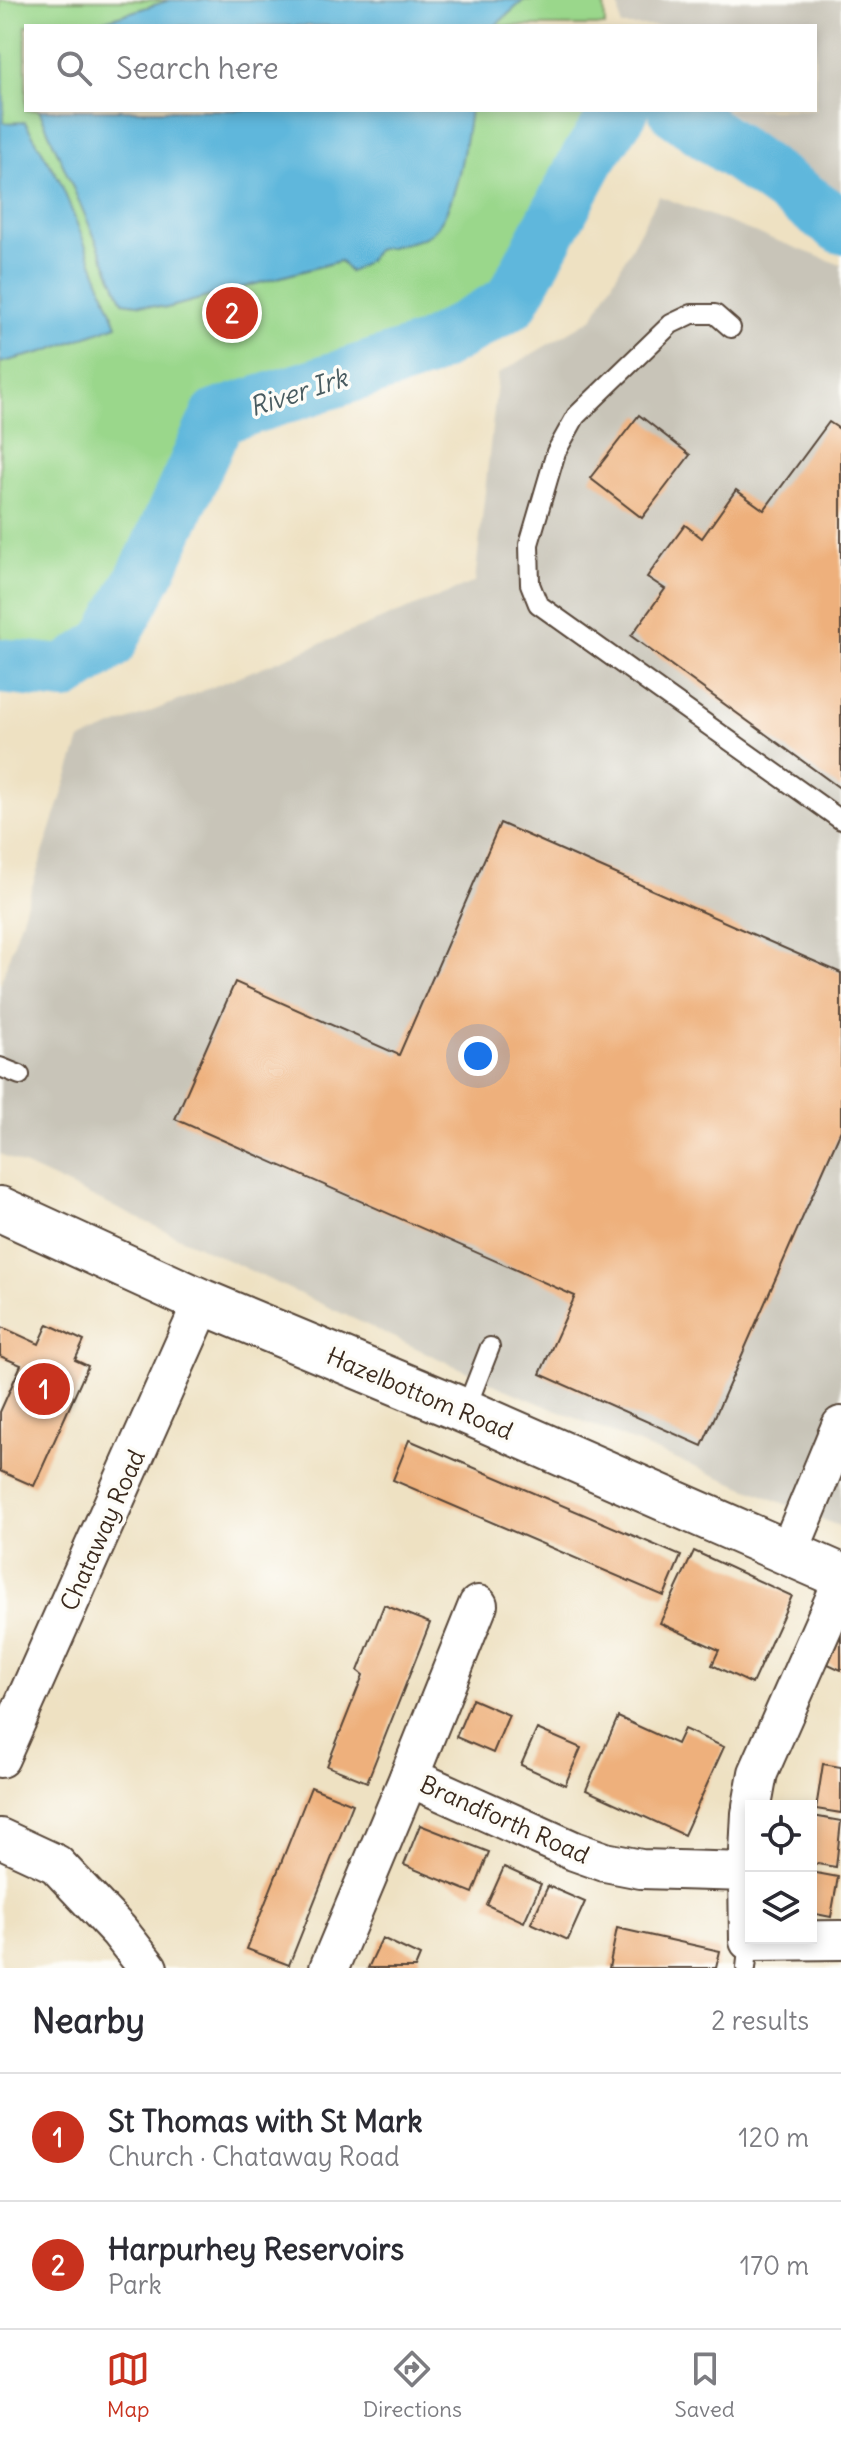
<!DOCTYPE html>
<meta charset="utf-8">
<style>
:root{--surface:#fff;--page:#f2f2f3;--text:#2b2b33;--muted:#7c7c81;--line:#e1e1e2;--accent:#c8321e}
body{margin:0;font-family:Delius,sans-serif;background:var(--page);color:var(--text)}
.controls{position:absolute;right:24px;bottom:24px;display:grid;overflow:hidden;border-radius:0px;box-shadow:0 4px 12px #0003}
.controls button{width:72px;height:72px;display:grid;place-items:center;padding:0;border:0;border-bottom:2px solid var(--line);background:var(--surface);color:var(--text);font:40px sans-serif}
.you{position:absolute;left:478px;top:1056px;width:28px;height:28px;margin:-20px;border:6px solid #fff;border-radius:50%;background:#1a73e8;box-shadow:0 0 0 12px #1a73e833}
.badge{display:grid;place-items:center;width:52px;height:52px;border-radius:50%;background:var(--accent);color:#fff;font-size:26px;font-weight:700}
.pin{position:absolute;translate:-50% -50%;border:4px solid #fff;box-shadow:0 2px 8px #0006}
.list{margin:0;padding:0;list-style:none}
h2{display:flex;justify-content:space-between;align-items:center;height:104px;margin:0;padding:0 32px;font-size:34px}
h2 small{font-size:26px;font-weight:400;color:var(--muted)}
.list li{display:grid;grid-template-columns:52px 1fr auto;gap:24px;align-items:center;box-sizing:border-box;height:128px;padding:0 32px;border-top:2px solid var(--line)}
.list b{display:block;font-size:30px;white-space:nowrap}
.list p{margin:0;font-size:26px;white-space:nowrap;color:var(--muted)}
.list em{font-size:26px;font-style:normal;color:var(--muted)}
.icon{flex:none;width:44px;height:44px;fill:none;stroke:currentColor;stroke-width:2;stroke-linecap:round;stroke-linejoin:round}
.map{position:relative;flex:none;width:841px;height:1968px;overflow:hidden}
.search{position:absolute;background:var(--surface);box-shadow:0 4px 12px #0003;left:24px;right:24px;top:24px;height:88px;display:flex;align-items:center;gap:20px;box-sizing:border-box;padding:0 28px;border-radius:0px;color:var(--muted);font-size:30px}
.sheet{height:360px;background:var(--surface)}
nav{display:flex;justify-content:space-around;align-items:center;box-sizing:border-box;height:112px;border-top:2px solid var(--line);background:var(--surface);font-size:22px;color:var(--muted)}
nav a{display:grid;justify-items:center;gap:4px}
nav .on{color:var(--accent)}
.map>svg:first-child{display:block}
.industrial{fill:#c8c4b8}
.green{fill:#9ad78b;stroke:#6a8054;stroke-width:2}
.water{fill:#5fb7dc;stroke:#4d707d;stroke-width:2}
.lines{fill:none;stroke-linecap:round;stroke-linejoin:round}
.river{stroke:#5fb7dc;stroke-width:56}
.building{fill:#eeb07c}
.service-casing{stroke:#564537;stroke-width:22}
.minor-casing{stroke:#564537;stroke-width:42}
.tertiary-casing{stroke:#564537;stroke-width:48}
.service{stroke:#fff;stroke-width:18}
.minor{stroke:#fff;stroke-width:38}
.tertiary{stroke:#fff;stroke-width:44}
.labels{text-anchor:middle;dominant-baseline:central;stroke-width:7;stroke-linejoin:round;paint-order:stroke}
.street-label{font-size:24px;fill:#3b2a1e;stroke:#fdfcf7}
.water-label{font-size:26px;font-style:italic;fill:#485b60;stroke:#fdfcf7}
</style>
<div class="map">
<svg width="841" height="1968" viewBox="0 0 841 1968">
<rect width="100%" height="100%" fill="#fdfcf7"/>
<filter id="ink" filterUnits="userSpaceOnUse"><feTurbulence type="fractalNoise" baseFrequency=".0125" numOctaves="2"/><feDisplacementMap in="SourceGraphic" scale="16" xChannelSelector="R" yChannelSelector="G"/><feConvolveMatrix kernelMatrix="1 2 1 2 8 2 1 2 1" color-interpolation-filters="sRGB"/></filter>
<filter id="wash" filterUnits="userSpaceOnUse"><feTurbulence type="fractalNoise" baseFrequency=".006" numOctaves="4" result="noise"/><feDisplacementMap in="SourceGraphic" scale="32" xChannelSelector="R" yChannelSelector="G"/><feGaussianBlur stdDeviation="1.8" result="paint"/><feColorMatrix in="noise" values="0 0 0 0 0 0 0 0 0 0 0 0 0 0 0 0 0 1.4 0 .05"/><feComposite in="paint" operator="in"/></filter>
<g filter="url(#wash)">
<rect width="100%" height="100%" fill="#eee1c2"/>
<g class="industrial">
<path d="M618 0H841V197L727 110H815V26H621Z"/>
<path d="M659 196 841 265V1527L502 1388 0 1154V985L80 740 475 582 498 374 593 318Z"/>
</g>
<path class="green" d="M0 0H604L605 26H26V110H608L501 291 426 335 213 407 102 624 54 656 0 648Z"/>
<g class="water">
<path d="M170 0H524L495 26H86Z"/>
<path d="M0 54H3L4 123 25 122 60 181 117 325 47 351 0 363Z"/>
<path d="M39 110H470C465 143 456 222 425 237 410 244 391 246 376 250L368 261 350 272 340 261 167 308 123 302Z"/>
</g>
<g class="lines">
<g class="river">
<path d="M676 110 841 226"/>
<path d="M0 666 64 673 109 643 152 562 218 417 425 351 511 302 589 157 621 110"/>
</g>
</g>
<g id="blocks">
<g class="building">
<path d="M639 415 690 455 642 518 590 478Z"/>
<path d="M829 422 841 430V789L631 636 665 589 647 577 685 525 702 538 736 490 764 510Z"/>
<path d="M500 823 841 973V1130L702 1446 540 1374 575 1296 175 1119 235 982 399 1055Z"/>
<path d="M48 1324 84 1341 75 1360 88 1366 34 1486 0 1471V1412L21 1365 0 1356V1331L2 1327 39 1344Z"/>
<path d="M409 1440 681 1556 664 1596 393 1480Z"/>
<path d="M694 1551 792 1596 752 1684 712 1665 719 1650 660 1623Z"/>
<path d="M384 1605 430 1623 367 1782 327 1766 363 1675 358 1671Z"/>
<path d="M841 1634V1670L828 1664Z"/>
<path d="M472 1699 509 1715 493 1753 456 1737Z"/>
<path d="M618 1717 677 1744 684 1729 724 1747 684 1835 586 1790Z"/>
<path d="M537 1729 581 1748 565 1785 521 1765Z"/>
<path d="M823 1764 841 1767V1813L816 1809Z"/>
<path d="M311 1787 353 1804 289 1965 247 1949Z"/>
<path d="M813 1816 841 1821 836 1867 811 1863Z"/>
<path d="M420 1825 489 1852 473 1893 404 1865Z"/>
<path d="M504 1867 541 1884 524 1922 487 1905Z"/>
<path d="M811 1872 838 1877 831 1917 811 1913Z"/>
<path d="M548 1886 585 1902 568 1940 531 1923Z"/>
<path d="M617 1928 720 1951 716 1968H609Z"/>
<path d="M382 1938 420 1956 415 1968H368Z"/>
</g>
</g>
</g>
<g filter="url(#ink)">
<use href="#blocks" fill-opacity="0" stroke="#564537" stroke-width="2"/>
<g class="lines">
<g class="service-casing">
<g id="service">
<path d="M731 328 715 314H692L671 324 576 416 556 452 529 544 530 584 538 604 841 820"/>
<path d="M0 1067 20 1075"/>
<path d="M465 1411 490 1347"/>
<path d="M746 1968 749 1941"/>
</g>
</g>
<g class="minor-casing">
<g id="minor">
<path d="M788 1554 841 1426"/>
<path d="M0 1758 203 1302"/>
<path d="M409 1777 478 1605"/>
<path d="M752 1806 758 1773 841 1585"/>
<path d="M0 1838 56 1864 119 1931 148 1968"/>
<path d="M748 1872 749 1941 841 1940"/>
<path d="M329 1968 409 1777 574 1851 605 1862 641 1869 748 1872 751 1813"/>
</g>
</g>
<g class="tertiary-casing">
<path id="tertiary" d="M0 1209 203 1302 465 1411 841 1576"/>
</g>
<use href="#service" class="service"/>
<use href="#minor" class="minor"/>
<use href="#tertiary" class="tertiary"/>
</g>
</g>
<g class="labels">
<g class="street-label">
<text transform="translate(420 1393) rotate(23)">Hazelbottom Road</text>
<text transform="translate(102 1530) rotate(-66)">Chataway Road</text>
<text transform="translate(505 1819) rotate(24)">Brandforth Road</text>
</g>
<g class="water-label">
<text transform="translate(298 392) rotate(-18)">River Irk</text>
</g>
</g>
</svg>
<div class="controls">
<button><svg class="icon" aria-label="locate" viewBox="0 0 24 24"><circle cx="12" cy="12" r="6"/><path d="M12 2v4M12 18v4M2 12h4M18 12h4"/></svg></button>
<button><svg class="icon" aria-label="layers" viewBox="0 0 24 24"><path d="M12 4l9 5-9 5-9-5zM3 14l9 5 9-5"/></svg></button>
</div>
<div class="you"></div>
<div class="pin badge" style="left:44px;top:1389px">1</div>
<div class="pin badge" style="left:232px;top:313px">2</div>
<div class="search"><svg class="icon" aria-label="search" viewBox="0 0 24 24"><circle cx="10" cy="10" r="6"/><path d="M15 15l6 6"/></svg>Search here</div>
</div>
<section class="sheet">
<h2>Nearby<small>2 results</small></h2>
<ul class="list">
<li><span class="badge">1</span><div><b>St Thomas with St Mark</b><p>Church · Chataway Road</p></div><em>120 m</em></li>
<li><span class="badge">2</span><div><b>Harpurhey Reservoirs</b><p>Park</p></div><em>170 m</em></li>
</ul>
</section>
<nav>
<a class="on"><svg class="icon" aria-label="map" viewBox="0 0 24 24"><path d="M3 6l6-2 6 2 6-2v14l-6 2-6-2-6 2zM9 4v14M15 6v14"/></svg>Map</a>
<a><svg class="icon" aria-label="directions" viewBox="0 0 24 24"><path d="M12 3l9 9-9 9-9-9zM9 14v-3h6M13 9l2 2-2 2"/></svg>Directions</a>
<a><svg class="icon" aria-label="saved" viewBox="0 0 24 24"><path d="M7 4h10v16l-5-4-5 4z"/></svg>Saved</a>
</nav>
